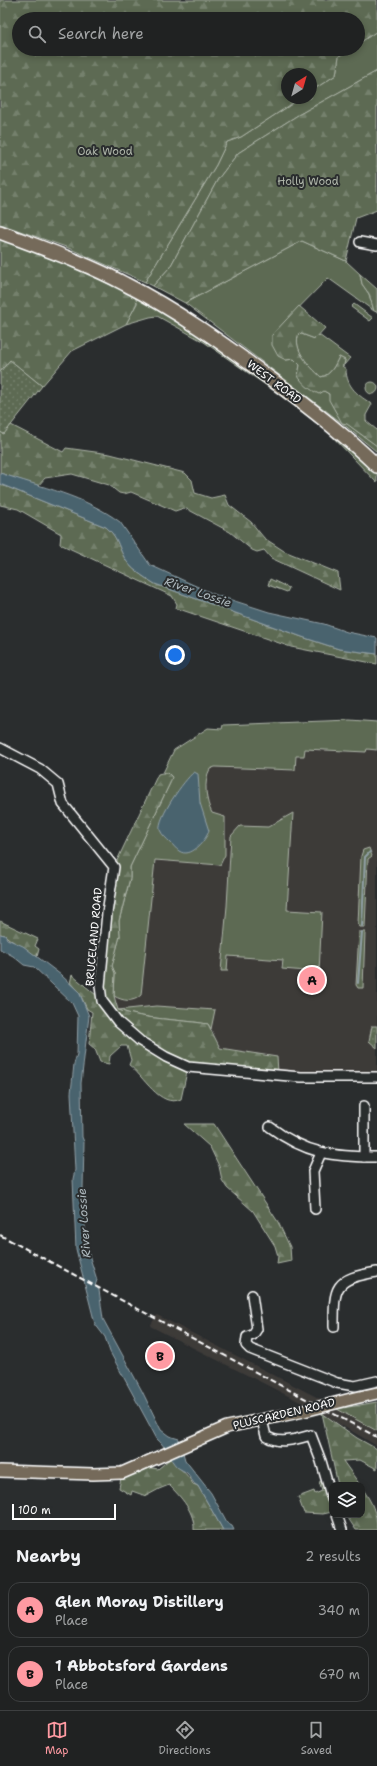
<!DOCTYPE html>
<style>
:root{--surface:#202222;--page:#2d2f2f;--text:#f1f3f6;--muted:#a2a4a5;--line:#3d3f40;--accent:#ff9aa2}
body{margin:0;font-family:"Shantell Sans",sans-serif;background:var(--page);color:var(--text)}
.controls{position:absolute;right:12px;bottom:12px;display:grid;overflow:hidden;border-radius:8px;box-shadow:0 2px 6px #0003}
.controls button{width:36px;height:36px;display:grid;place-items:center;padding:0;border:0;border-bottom:1px solid var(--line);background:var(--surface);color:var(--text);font:20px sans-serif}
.compass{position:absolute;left:281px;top:68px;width:36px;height:36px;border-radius:50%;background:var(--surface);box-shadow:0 2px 6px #0003;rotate:37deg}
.scale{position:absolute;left:12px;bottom:10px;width:104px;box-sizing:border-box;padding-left:4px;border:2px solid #fff;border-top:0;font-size:11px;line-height:14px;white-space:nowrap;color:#fff;-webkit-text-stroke:3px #2a2d2e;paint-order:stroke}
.you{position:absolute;left:175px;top:655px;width:14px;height:14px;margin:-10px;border:3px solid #fff;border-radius:50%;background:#1a73e8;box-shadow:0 0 0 6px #1a73e833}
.badge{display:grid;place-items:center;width:26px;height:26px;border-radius:50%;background:var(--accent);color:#111;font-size:13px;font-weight:700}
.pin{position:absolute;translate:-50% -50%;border:2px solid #fff;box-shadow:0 1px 4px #0006}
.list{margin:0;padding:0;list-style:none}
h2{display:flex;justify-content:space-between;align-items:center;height:52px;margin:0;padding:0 16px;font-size:17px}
h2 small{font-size:13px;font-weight:400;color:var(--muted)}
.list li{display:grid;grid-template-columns:26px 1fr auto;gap:12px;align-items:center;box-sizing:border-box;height:56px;margin:0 8px 8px;padding:0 8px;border:1px solid var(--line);border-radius:12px}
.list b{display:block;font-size:15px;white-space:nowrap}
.list p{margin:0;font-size:13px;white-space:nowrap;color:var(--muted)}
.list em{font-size:13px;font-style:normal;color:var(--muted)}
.icon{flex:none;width:22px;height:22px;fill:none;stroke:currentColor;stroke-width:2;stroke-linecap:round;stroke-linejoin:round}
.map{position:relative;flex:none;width:377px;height:1530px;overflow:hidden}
.search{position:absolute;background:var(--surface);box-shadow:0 2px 6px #0003;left:12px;right:12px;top:12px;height:44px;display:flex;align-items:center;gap:10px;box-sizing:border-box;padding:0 14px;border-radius:22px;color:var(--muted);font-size:15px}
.sheet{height:180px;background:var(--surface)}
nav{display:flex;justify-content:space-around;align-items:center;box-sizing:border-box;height:56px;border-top:1px solid var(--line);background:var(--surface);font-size:11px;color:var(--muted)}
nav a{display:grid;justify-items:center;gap:2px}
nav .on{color:var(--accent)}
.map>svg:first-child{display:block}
.built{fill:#3d3a39}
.grass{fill:#5d6b53;stroke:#aeb5a9}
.forest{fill:url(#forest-firs);stroke:#aeb5a9}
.park{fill:url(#park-tufts);stroke:#aeb5a9}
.garden{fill:url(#garden-dots);stroke:#aeb5a9}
.water{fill:#4a636e;stroke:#92a1a8}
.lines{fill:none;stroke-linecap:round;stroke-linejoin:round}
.stream{stroke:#92a1a8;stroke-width:2}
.minor-casing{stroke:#fff;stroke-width:12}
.major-casing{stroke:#fff;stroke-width:14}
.highway-casing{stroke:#fff;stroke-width:16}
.minor{stroke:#2a2d2e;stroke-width:9}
.major{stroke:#746a5a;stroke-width:11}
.highway{stroke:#746a5a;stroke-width:13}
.rail{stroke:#fff;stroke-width:2;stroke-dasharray:6 3;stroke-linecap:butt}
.major-bridge-casing{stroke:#fff;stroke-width:14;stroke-linecap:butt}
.major-bridge{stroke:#746a5a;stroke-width:11}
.labels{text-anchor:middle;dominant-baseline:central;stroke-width:4;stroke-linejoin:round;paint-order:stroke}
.park-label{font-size:11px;fill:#aeb5a9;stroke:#2a2d2e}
.street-label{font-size:11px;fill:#fff;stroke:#2a2d2e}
.water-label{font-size:12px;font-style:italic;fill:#aeb9be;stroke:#2a2d2e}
</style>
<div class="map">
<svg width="377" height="1530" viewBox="0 0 377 1530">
<defs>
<pattern id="forest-firs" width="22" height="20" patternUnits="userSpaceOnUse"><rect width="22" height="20" fill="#5d6b53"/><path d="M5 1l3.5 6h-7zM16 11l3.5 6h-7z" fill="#75816d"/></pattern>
<pattern id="park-tufts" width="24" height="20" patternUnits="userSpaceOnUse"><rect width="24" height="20" fill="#5d6b53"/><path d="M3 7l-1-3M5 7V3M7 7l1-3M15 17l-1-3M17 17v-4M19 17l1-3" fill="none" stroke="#75816d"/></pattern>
<pattern id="garden-dots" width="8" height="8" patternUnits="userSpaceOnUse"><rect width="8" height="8" fill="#5d6b53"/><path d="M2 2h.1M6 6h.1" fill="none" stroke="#75816d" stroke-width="1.8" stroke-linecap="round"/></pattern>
</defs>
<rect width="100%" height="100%" fill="#2a2d2e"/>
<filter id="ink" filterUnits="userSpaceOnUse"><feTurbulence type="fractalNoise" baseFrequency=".025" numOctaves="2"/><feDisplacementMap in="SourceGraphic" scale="8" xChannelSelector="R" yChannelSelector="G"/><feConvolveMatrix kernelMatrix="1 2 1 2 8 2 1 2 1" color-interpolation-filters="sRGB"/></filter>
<g filter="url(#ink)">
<g class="built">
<path d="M350 720 377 722V1077L210 1068 121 1020 109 998 119 869 208 728 222 729 223 725Z"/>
<path d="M157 1315 330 1404 377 1431V1446L312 1408 150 1326Z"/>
</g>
<g class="grass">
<path d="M377 31V71L298 115 238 153 218 179 170 267 153 286 145 282 216 165 227 142 241 137 301 98H311V91L336 75 339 56 350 49H358V44Z"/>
<path d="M302 241 346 261 360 274 362 284 369 294 374 311 328 278 272 335 286 360 294 359 300 365 298 376 329 394C332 419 360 432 377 446V452L342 423 185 303Z"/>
<path d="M135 296 163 309 331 430 377 472V483L328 432 277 393 204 342 157 316 150 317 126 324 137 303Z"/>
<path d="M354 304 373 318 370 321 351 307Z"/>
<path d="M299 333 315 339 319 335 350 358 344 365 345 360 339 357C335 365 331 375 321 377 309 366 292 350 299 333Z"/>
<circle cx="372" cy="388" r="6"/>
<path d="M350 720 377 722V750L367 749 366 752 305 749 304 756H296L295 770 215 767 210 769C203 781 206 802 212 813L225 817V855L220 865 155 860 141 995C133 1003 123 1001 114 996L115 973 112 966 120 936 119 921 130 879V867L170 783 168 773H163L174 750 208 728 222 729 223 725Z"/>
<path d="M293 813 287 910 322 912 319 972 282 969 283 960 228 956 227 971H221L227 906 231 836 240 826 268 827Z"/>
<path d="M369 848 372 856 368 859 365 927H360L358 924 361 856 363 850Z"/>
<path d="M359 932H365L363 988H358L356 985Z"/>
<path d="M156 1006 215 1010 211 1029 208 1024C179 1019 146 1020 118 1010Z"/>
</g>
<g class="forest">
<path d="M0 0H377V31L358 44V19H19V49H350L339 56 336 75 311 91V74H287V98H301L241 137 227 142 216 165 145 282 66 247 0 224Z"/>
<path d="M377 71V210L356 218 346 261 302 241 185 303 153 286 170 267 218 179 238 153 298 115Z"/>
<path d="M0 238 52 258 135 296 137 303 126 324 72 351 42 386 10 360 0 372Z"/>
<path d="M360 274 377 289V312L374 311 369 294 362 284Z"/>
<path d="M299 306 325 328 315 339 299 333C292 349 309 366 321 377 331 375 335 365 339 357L345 360 344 365 342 366 346 369C346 387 359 396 372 404L366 415V421L377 430V446L347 424 342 423 329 400V394L324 391 319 394C310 390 303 384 298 376L300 365 294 359 286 360 278 356 272 345V335Z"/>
<path d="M11 425 63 452 66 448 110 454 185 473 192 480 195 493 211 498 225 495 229 505 251 522 264 538 284 551 338 573 340 590 271 558 264 550 257 552 252 550 230 532 189 510 184 508 175 511 131 492 124 494 119 493 109 485 72 474 45 478 38 486 0 473V432L4 433Z"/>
<path d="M0 484 106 527C118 537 117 544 124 557 130 569 144 577 155 584L305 638 339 649 377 654V664L291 647 176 608 177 604 172 596 60 544 61 534 18 509 0 505Z"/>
<path d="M162 773H168L172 777 170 783 130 867V878L119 921 120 936 112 966 115 973 114 996 118 1010C146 1020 179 1019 208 1024L220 1048 277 1057 278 1072 188 1067 181 1099C160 1109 143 1075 129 1065L131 1060 127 1046H121L110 1056 109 1064 100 1062 95 1049 89 1044 92 1012 87 1009 79 992 70 983 72 975 102 1000 114 867 158 774Z"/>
<path d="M0 921 38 939 35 946 39 949 37 957C30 951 8 940 5 935L0 934Z"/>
<path d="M184 1124H214L278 1222 290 1247 291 1261 277 1264 278 1256 275 1246 253 1211 227 1188 222 1180 219 1166 210 1147Z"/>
<path d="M377 1402V1431L337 1409Z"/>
<path d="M322 1413 357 1438 377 1449V1469L360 1460 343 1461 360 1485H338Z"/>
<path d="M171 1458C178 1468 187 1473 193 1484L198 1486 223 1530H194C195 1512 181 1497 169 1485L159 1489 146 1496 132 1491 131 1495 119 1488 122 1473 140 1466 158 1469Z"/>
<path d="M325 1481 332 1512 323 1514 304 1513 298 1497 314 1491 315 1494 322 1491 319 1482Z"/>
<path d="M362 1488C372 1502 377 1513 377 1530H356L346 1515H362Z"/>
</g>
<path class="park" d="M270 579 289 588 287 592 268 585Z"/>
<g class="garden">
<path d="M10 360 42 386 4 434 0 432V372Z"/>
<path d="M372 1026H377V1048L369 1041Z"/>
</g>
<g class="water">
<path d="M0 473C41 487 85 496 120 522L150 565 187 582 216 595 269 612 324 624 347 632 377 638V654L339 649 305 638 155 584C144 577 130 569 124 557 117 544 118 537 106 527L0 484Z"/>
<path d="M194 772 198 774 200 803 209 831C205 841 191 859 179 851 176 849 173 845 170 842 167 839 162 835 160 830 157 818 184 780 194 772Z"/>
<path d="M0 934 5 935 7 939 23 946 61 975 79 992 89 1016 81 1083 82 1137 84 1142 83 1188 86 1245 97 1280 95 1286 99 1290 103 1319 142 1391 161 1430 169 1436 179 1439 185 1460 211 1493 228 1524 232 1526 234 1530H223L198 1486C192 1483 192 1479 188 1474 185 1471 181 1470 177 1467 169 1459 166 1446 157 1439L110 1352 105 1337 95 1324 76 1249 73 1179 75 1170 71 1093 74 1064 77 1054 78 1016 72 1003 34 967 24 965 13 956 0 949Z"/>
</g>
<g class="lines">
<g class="stream">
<path d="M362 926 365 857 370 852"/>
<path d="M358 983 362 932"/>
</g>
<g class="minor-casing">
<g id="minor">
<path d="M360 242 377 245"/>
<path d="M0 748 40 769 58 784 63 804 114 867 107 913 100 986 102 1001 118 1022 140 1041 166 1057 188 1067 301 1077H377"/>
<path d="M364 1106V1157"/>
<path d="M270 1127C306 1154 334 1157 377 1157"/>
<path d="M315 1209 313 1171 321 1153"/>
<path d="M252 1295 257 1329 253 1335 247 1337 246 1345 250 1349 337 1383 355 1386 377 1381"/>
<path d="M334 1327C334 1286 334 1279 377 1272"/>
<path d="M262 1420 266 1436C279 1445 297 1439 311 1435L321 1461 332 1499"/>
<path d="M337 1515 342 1530"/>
</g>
</g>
<g class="major-casing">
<g id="major">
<path d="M351 1399 377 1393"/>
<path d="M0 1471 93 1474 122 1473 227 1427 304 1411"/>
</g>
</g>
<g class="highway-casing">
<path id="highway" d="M0 232C42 248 86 263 125 284 176 310 221 342 267 376 305 404 343 433 377 466"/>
</g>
<use href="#minor" class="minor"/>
<use href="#major" class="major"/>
<use href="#highway" class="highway"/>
<path class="rail" d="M0 1235 377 1437"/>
<g class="major-bridge-casing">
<path id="major-bridge" d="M304 1411 351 1399"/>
</g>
<use href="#major-bridge" class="major-bridge"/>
</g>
</g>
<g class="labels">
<g class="park-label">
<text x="105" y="151">Oak Wood</text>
<text x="308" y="181">Holly Wood</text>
</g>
<g class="street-label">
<text transform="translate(274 382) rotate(37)">WEST ROAD</text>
<text transform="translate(94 937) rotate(-85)">BRUCELAND ROAD</text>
<text transform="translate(284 1414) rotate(-13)">PLUSCARDEN ROAD</text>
</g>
<g class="water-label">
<text transform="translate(198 592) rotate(19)">River Lossie</text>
<text transform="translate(84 1223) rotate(-94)">River Lossie</text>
</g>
</g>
</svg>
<div class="controls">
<button><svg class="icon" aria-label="layers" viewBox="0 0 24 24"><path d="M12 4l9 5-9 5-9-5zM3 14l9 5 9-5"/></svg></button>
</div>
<svg class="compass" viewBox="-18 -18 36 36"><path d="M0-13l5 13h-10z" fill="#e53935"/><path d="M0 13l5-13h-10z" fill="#a2a4a5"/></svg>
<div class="scale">100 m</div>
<div class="you"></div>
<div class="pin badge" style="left:312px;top:980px">A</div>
<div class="pin badge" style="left:160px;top:1356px">B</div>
<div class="search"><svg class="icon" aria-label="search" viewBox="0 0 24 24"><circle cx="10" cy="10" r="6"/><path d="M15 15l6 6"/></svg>Search here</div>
</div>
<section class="sheet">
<h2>Nearby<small>2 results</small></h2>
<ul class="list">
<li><span class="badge">A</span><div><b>Glen Moray Distillery</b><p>Place</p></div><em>340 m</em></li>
<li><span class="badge">B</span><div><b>1 Abbotsford Gardens</b><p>Place</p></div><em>670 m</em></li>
</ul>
</section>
<nav>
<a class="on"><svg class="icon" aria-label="map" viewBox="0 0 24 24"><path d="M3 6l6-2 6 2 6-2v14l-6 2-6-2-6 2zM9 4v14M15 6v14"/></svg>Map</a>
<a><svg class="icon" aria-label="directions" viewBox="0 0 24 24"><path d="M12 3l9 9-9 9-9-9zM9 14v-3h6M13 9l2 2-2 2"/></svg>Directions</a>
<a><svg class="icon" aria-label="saved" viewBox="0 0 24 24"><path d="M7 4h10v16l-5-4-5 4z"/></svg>Saved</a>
</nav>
